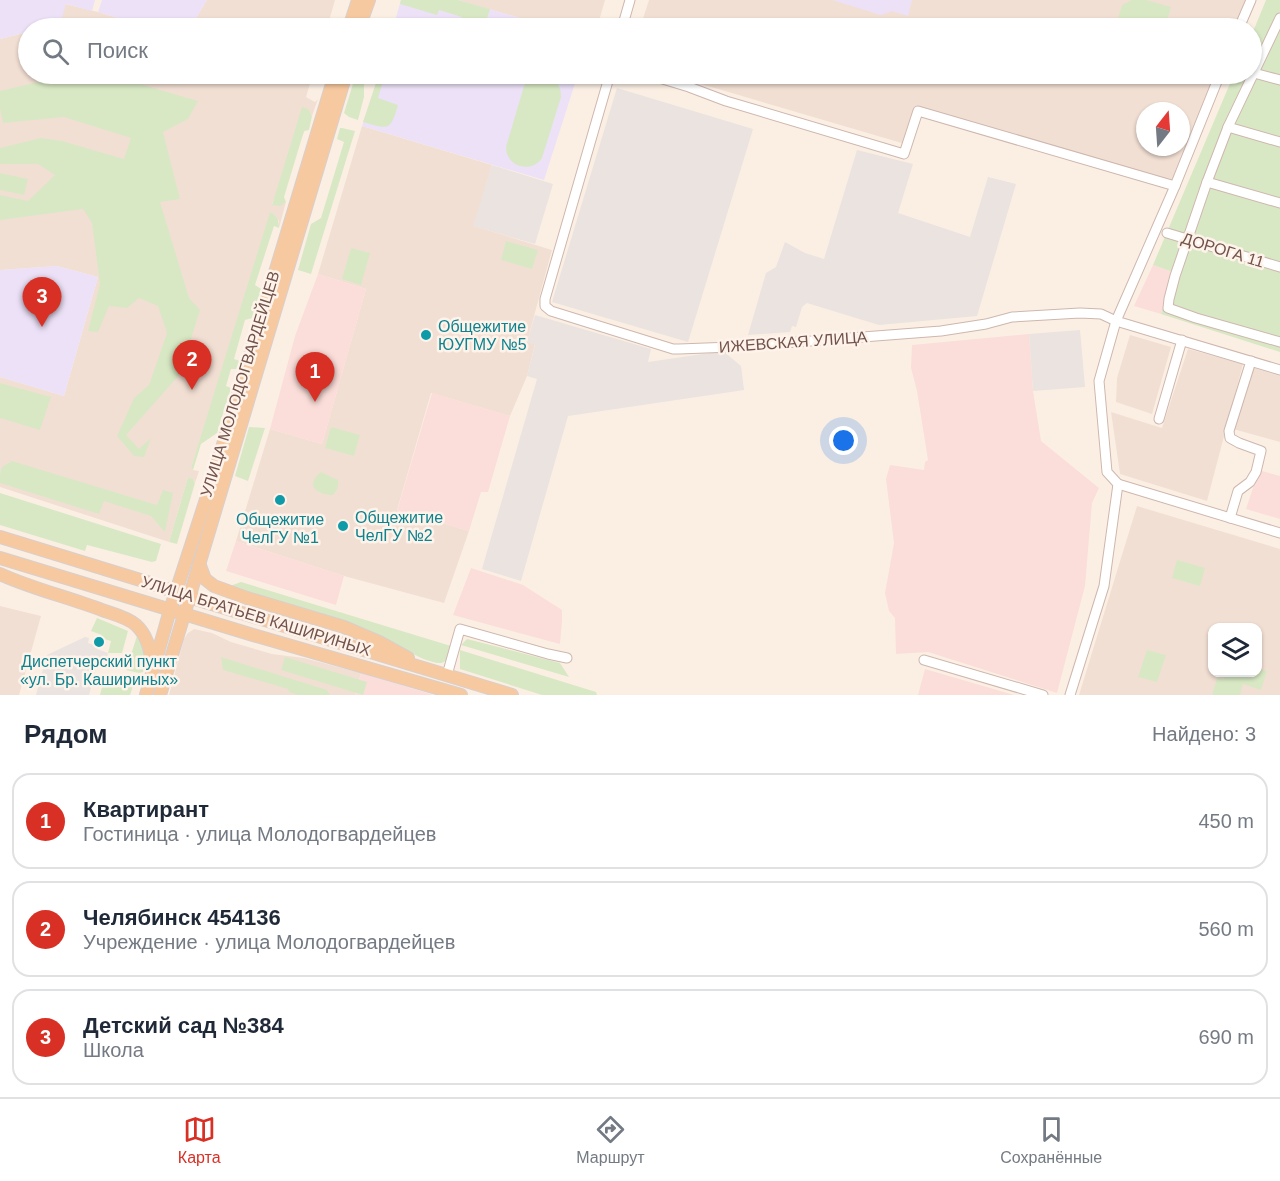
<!DOCTYPE html>
<html lang="ru">
<meta charset="utf-8">
<style>
:root{--surface:#fff;--page:#f6f6f7;--text:#1f2937;--muted:#747a83;--line:#e0e1e3;--accent:#d93025}
body{margin:0;font-family:Helvetica,sans-serif;background:var(--page);color:var(--text)}
.controls{position:absolute;right:18px;bottom:18px;display:grid;overflow:hidden;border-radius:12px;box-shadow:0 2px 4px #0004}
.controls button{width:54px;height:54px;display:grid;place-items:center;padding:0;border:0;border-bottom:2px solid var(--line);background:var(--surface);color:var(--text);font:30px sans-serif}
.compass{position:absolute;left:1136px;top:102px;width:54px;height:54px;border-radius:50%;background:var(--surface);box-shadow:0 2px 4px #0004;rotate:17deg}
.you{position:absolute;left:844px;top:441px;width:21px;height:21px;margin:-15px;border:4px solid #fff;border-radius:50%;background:#1a73e8;box-shadow:0 0 0 9px #1a73e833}
.badge{display:grid;place-items:center;width:39px;height:39px;border-radius:50%;background:var(--accent);color:#fff;font-size:20px;font-weight:700}
.pin{position:absolute;translate:-50% -50px;filter:drop-shadow(0 2px 3px #0008)}
.pin::after{content:'';position:absolute;top:32px;width:21px;height:18px;background:inherit;clip-path:polygon(0 0,100% 0,50% 100%)}
.list{margin:0;padding:0;list-style:none}
h2{display:flex;justify-content:space-between;align-items:center;height:78px;margin:0;padding:0 24px;font-size:26px}
h2 small{font-size:20px;font-weight:400;color:var(--muted)}
.list li{display:grid;grid-template-columns:39px 1fr auto;gap:18px;align-items:center;box-sizing:border-box;height:96px;margin:0 12px 12px;padding:0 12px;border:2px solid var(--line);border-radius:18px}
.list b{display:block;font-size:22px;white-space:nowrap}
.list p{margin:0;font-size:20px;white-space:nowrap;color:var(--muted)}
.list em{font-size:20px;font-style:normal;color:var(--muted)}
.icon{flex:none;width:33px;height:33px;fill:none;stroke:currentColor;stroke-width:2;stroke-linecap:round;stroke-linejoin:round}
.map{position:relative;flex:none;width:1280px;height:695px;overflow:hidden}
.search{position:absolute;background:var(--surface);box-shadow:0 2px 4px #0004;left:18px;right:18px;top:18px;height:66px;display:flex;align-items:center;gap:15px;box-sizing:border-box;padding:0 21px;border-radius:33px;color:var(--muted);font-size:22px}
.sheet{height:402px;background:var(--surface)}
nav{display:flex;justify-content:space-around;align-items:center;box-sizing:border-box;height:84px;border-top:2px solid var(--line);background:var(--surface);font-size:16px;color:var(--muted)}
nav a{display:grid;justify-items:center;gap:3px}
nav .on{color:var(--accent)}
.map>svg:first-child{display:block}
.residential{fill:#f2dfd3;fill-rule:evenodd}
.commercial{fill:#fbded9}
.industrial{fill:#ebe3df}
.education{fill:#ece1f7}
.green{fill:#d8e8c4}
.lines{fill:none;stroke-linecap:round;stroke-linejoin:round}
.minor-casing{stroke:#ceb7ae;stroke-width:11}
.major-casing{stroke:#d8cfcd;stroke-width:14}
.minor{stroke:#fff;stroke-width:9}
.major{stroke:#f7c9a0;stroke-width:12}
.culture-dot{fill:#0f9aa8;stroke:#fef3ea;stroke-width:2}
.labels{text-anchor:middle;dominant-baseline:central;stroke-width:5;stroke-linejoin:round;paint-order:stroke}
.street-label{font-size:16px;fill:#72534b;stroke:#fef3ea}
.culture-label{font-size:16px;fill:#0d838f;stroke:#fef3ea;text-anchor:start}
</style>
<div class="map">
<svg width="1280" height="695" viewBox="0 0 1280 695">
<rect width="100%" height="100%" fill="#fbefe4"/>
<g class="residential">
<path d="M207 0H335L327 28H190Z"/>
<path d="M458 0H605L597 28H535L537 23Z"/>
<path d="M649 0H1246L1234 28H640Z"/>
<path d="M65 4 98 12 151 28H42L59 24Z"/>
<path d="M28 32V74H313L306 97 315 102 318 99 312 116V114L272 204 285 203 286 202 279 228V221L274 215 191 468 193 470 199 471 195 483 194 480 188 477 169 542 0 487V377L64 396 98 277 57 266 1 270 0 271V39Z"/>
<path d="M667 74H1216L1176 176 1172 179 1167 180 917 106 905 144ZM1145 111H1181V147H1145Z"/>
<path d="M362 126 492 165 474 226 552 250 527 342 535 344 527 376 510 416 431 393 397 510 469 531 444 603 344 576 236 541 270 429 322 444 366 289 318 274Z"/>
<path d="M1130 335 1171 347 1152 414 1116 402 1117 378Z"/>
<path d="M1188 349 1243 364 1207 501 1120 474 1111 412 1162 428Z"/>
<path d="M1251 367 1280 376V442L1233 429Z"/>
<path d="M1137 506 1280 549V695H1079ZM1212 628H1258V672H1212Z"/>
<path d="M0 606 41 616 19 695H0Z"/>
<path d="M194 629 212 633 231 642 272 654 304 658 361 673 355 695H169L184 639 188 633Z"/>
</g>
<g class="commercial">
<path d="M1153 265 1173 272 1161 314 1134 306Z"/>
<path d="M318 274 366 289 322 444 270 429 295 336Z"/>
<path d="M1029 334 1033 391 1041 441 1099 488 1092 503 1085 586 1057 693 928 652 896 654 895 618 889 611 885 593 894 543 886 479 890 465 924 470 925 462 928 460 917 391 911 368 912 345Z"/>
<path d="M432 393 510 416 488 492H481L469 531 397 511Z"/>
<path d="M1259 470 1280 476V519L1246 509Z"/>
<path d="M236 541 344 576 336 605 226 571Z"/>
<path d="M471 568 523 585 562 610V621L560 644 453 615Z"/>
<path d="M925 669 1014 695H918Z"/>
<path d="M361 673 434 695H355Z"/>
</g>
<g class="industrial">
<path d="M617 88 753 129 688 342 552 302Z"/>
<path d="M857 150 913 164 898 213 970 237 988 177 1016 184 977 316 879 325 807 303 802 307 796 327 792 326 790 332 748 335 766 273 776 267 785 242 805 253 824 259Z"/>
<path d="M492 165 553 184 535 244 473 226Z"/>
<path d="M535 315 651 349 648 362 723 351 741 366 744 390 568 416 521 581 482 569 537 379 527 376 535 345 527 342Z"/>
<path d="M1080 330 1085 387 1033 391 1029 334Z"/>
<path d="M85 637 89 638 88 643 98 646 97 649 108 653 106 663 96 669 89 695H36L47 655Z"/>
</g>
<g class="education">
<path d="M0 0H95L92 11 66 4 60 24 42 28H28V32L0 39Z"/>
<path d="M102 0H207L190 28H151L98 12Z"/>
<path d="M401 0H458L537 23 535 28H393Z"/>
<path d="M832 0H912L908 16 892 11 881 15Z"/>
<path d="M379 74H578L544 180 362 126Z"/>
<path d="M57 266 98 277 64 396 0 377V270Z"/>
</g>
<g class="green">
<path d="M401 0H458L490 9 484 28H481L460 23 462 17 439 10 437 15 400 4Z"/>
<path d="M1132 0H1146L1171 7 1165 28H1115L1122 5Z"/>
<path d="M1266 0H1280V352L1161 314 1173 272 1153 265 1234 74H1252V34Z"/>
<path d="M72 74H106L198 101 188 119 163 132 180 199 160 202 189 298 200 310 180 374 126 435 139 449 151 438 144 457 134 456 117 436 134 398 149 385 167 333 158 306 139 298 127 308 109 306 98 332 88 331 100 284 92 223 83 209 0 220V195L28 201 55 175 38 164H0V148L41 138 62 141 124 159 131 138 64 117 3 123 0 108V91Z"/>
<path d="M356 74H364V97L358 120 349 117 344 113Z"/>
<path d="M379 74H385L378 98 398 105C390 132 389 129 363 122Z"/>
<path d="M541 74C554 76 561 83 561 97L542 158C531 174 506 167 506 147L524 86C529 78 533 76 541 74Z"/>
<path d="M302 107 308 109 312 116 309 130 304 131 284 197 286 202 280 206 272 205Z"/>
<path d="M340 128H342L355 131 311 274 298 270 311 224 321 218 344 142 337 139Z"/>
<path d="M0 173 28 179 24 195 0 190Z"/>
<path d="M270 212C277 216 279 219 279 228L274 226 255 285 261 289 252 318 245 320 234 359 240 361 237 369H231L226 386 231 388 217 433 201 444 193 470 191 468Z"/>
<path d="M506 241 538 250 532 269 501 260Z"/>
<path d="M351 248 370 253 361 285 342 279Z"/>
<path d="M0 383 51 397 40 430 0 418Z"/>
<path d="M249 427 265 428 248 481 235 476Z"/>
<path d="M331 427 360 435 354 456 325 448Z"/>
<path d="M12 461 157 505 163 490 173 493 165 532 151 516 104 501 99 514 0 483V474L2 467Z"/>
<path d="M321 472 338 480C339 487 337 490 333 495 317 495 304 485 321 472Z"/>
<path d="M188 477 193 479 195 483 177 544 169 542Z"/>
<path d="M0 493 161 544 156 561 152 562 87 545 85 551 0 525Z"/>
<path d="M1177 560 1205 568 1200 586 1172 578Z"/>
<path d="M241 582 451 646C449 652 448 664 439 663 423 662 403 647 388 641 336 622 283 605 230 586Z"/>
<path d="M97 618 128 631 122 653H108L111 641 101 638 102 635 91 631Z"/>
<path d="M137 636C144 646 146 660 143 672L139 673 126 670Z"/>
<path d="M467 639 560 663 569 677 461 645Z"/>
<path d="M460 650 596 692 597 695H542L460 669Z"/>
<path d="M1147 650 1166 655 1157 682 1138 677Z"/>
<path d="M221 657 327 690 330 695H298L289 692 288 689 223 670Z"/>
<path d="M285 657 367 682 363 695 281 670Z"/>
<path d="M1258 669 1267 671 1261 690 1243 684 1240 695H1212L1217 678 1224 679 1226 673 1258 672Z"/>
<path d="M104 679 133 686 130 695H100Z"/>
</g>
<g class="lines">
<g class="minor-casing">
<g id="minor">
<path d="M1280 18 1228 127 1207 182 1175 276 1169 299 1168 308 1196 318 1280 342"/>
<path d="M622 28 630 0"/>
<path d="M1239 28 1251 0"/>
<path d="M1254 73 1280 80"/>
<path d="M610 74 545 299V306L551 311 673 349H679L732 347 941 331 986 324 1012 317 1080 313 1101 314 1116 321 1280 370"/>
<path d="M646 74 689 87 726 101 904 154 918 111 1175 186"/>
<path d="M1220 74 1175 186 1116 321 1099 381 1107 472 1118 484 1280 533"/>
<path d="M1228 127 1280 142"/>
<path d="M1207 182 1280 203"/>
<path d="M1167 233 1280 267"/>
<path d="M1159 419 1182 340"/>
<path d="M1230 518 1238 491 1250 482 1256 472 1261 451 1239 443 1230 438 1229 431 1251 361"/>
<path d="M924 660 1043 695"/>
<path d="M447 675 460 629 548 654 567 658"/>
<path d="M1070 695 1104 586 1118 484"/>
</g>
</g>
<g class="major-casing">
<g id="major">
<path d="M349 28 358 0"/>
<path d="M359 28 369 0"/>
<path d="M0 537 150 583 189 597 512 695"/>
<path d="M0 558 253 635 461 695"/>
<path d="M199 563 205 579 214 586 247 598 344 627 379 642 408 658"/>
<path d="M0 574C33 589 68 597 102 610 113 614 127 617 136 625 147 635 150 649 152 663"/>
<path d="M146 695 170 610 212 481 335 74"/>
<path d="M160 695 346 74"/>
</g>
</g>
<use href="#minor" class="minor"/>
<use href="#major" class="major"/>
</g>
<g class="culture-dot">
<circle cx="426" cy="335" r="6"/>
<circle cx="280" cy="500" r="6"/>
<circle cx="343" cy="526" r="6"/>
<circle cx="99" cy="642" r="6"/>
</g>
<g class="labels">
<g class="street-label">
<text transform="translate(1223 250) rotate(17)">ДОРОГА 11</text>
<text transform="translate(793 342) rotate(-4)">ИЖЕВСКАЯ УЛИЦА</text>
<text transform="translate(240 384) rotate(-73)">УЛИЦА МОЛОДОГВАРДЕЙЦЕВ</text>
<text transform="translate(256 616) rotate(17)">УЛИЦА БРАТЬЕВ КАШИРИНЫХ</text>
</g>
<g class="culture-label">
<text x="438" y="326">Общежитие<tspan x="438" dy="18">ЮУГМУ №5</tspan></text>
<text x="355" y="517">Общежитие<tspan x="355" dy="18">ЧелГУ №2</tspan></text>
<text x="280" y="519" text-anchor="middle">Общежитие<tspan x="280" dy="18">ЧелГУ №1</tspan></text>
<text x="99" y="661" text-anchor="middle">Диспетчерский пункт<tspan x="99" dy="18">«ул. Бр. Кашириных»</tspan></text>
</g>
</g>
</svg>
<div class="controls">
<button><svg class="icon" aria-label="layers" viewBox="0 0 24 24"><path d="M12 4l9 5-9 5-9-5zM3 14l9 5 9-5"/></svg></button>
</div>
<svg class="compass" viewBox="-18 -18 36 36"><path d="M0-13l5 13h-10z" fill="#e53935"/><path d="M0 13l5-13h-10z" fill="#747a83"/></svg>
<div class="you"></div>
<div class="pin badge" style="left:315px;top:402px">1</div>
<div class="pin badge" style="left:192px;top:390px">2</div>
<div class="pin badge" style="left:42px;top:327px">3</div>
<div class="search"><svg class="icon" aria-label="search" viewBox="0 0 24 24"><circle cx="10" cy="10" r="6"/><path d="M15 15l6 6"/></svg>Поиск</div>
</div>
<section class="sheet">
<h2>Рядом<small>Найдено: 3</small></h2>
<ul class="list">
<li><span class="badge">1</span><div><b>Квартирант</b><p>Гостиница · улица Молодогвардейцев</p></div><em>450 m</em></li>
<li><span class="badge">2</span><div><b>Челябинск 454136</b><p>Учреждение · улица Молодогвардейцев</p></div><em>560 m</em></li>
<li><span class="badge">3</span><div><b>Детский сад №384</b><p>Школа</p></div><em>690 m</em></li>
</ul>
</section>
<nav>
<a class="on"><svg class="icon" aria-label="map" viewBox="0 0 24 24"><path d="M3 6l6-2 6 2 6-2v14l-6 2-6-2-6 2zM9 4v14M15 6v14"/></svg>Карта</a>
<a><svg class="icon" aria-label="directions" viewBox="0 0 24 24"><path d="M12 3l9 9-9 9-9-9zM9 14v-3h6M13 9l2 2-2 2"/></svg>Маршрут</a>
<a><svg class="icon" aria-label="saved" viewBox="0 0 24 24"><path d="M7 4h10v16l-5-4-5 4z"/></svg>Сохранённые</a>
</nav>
